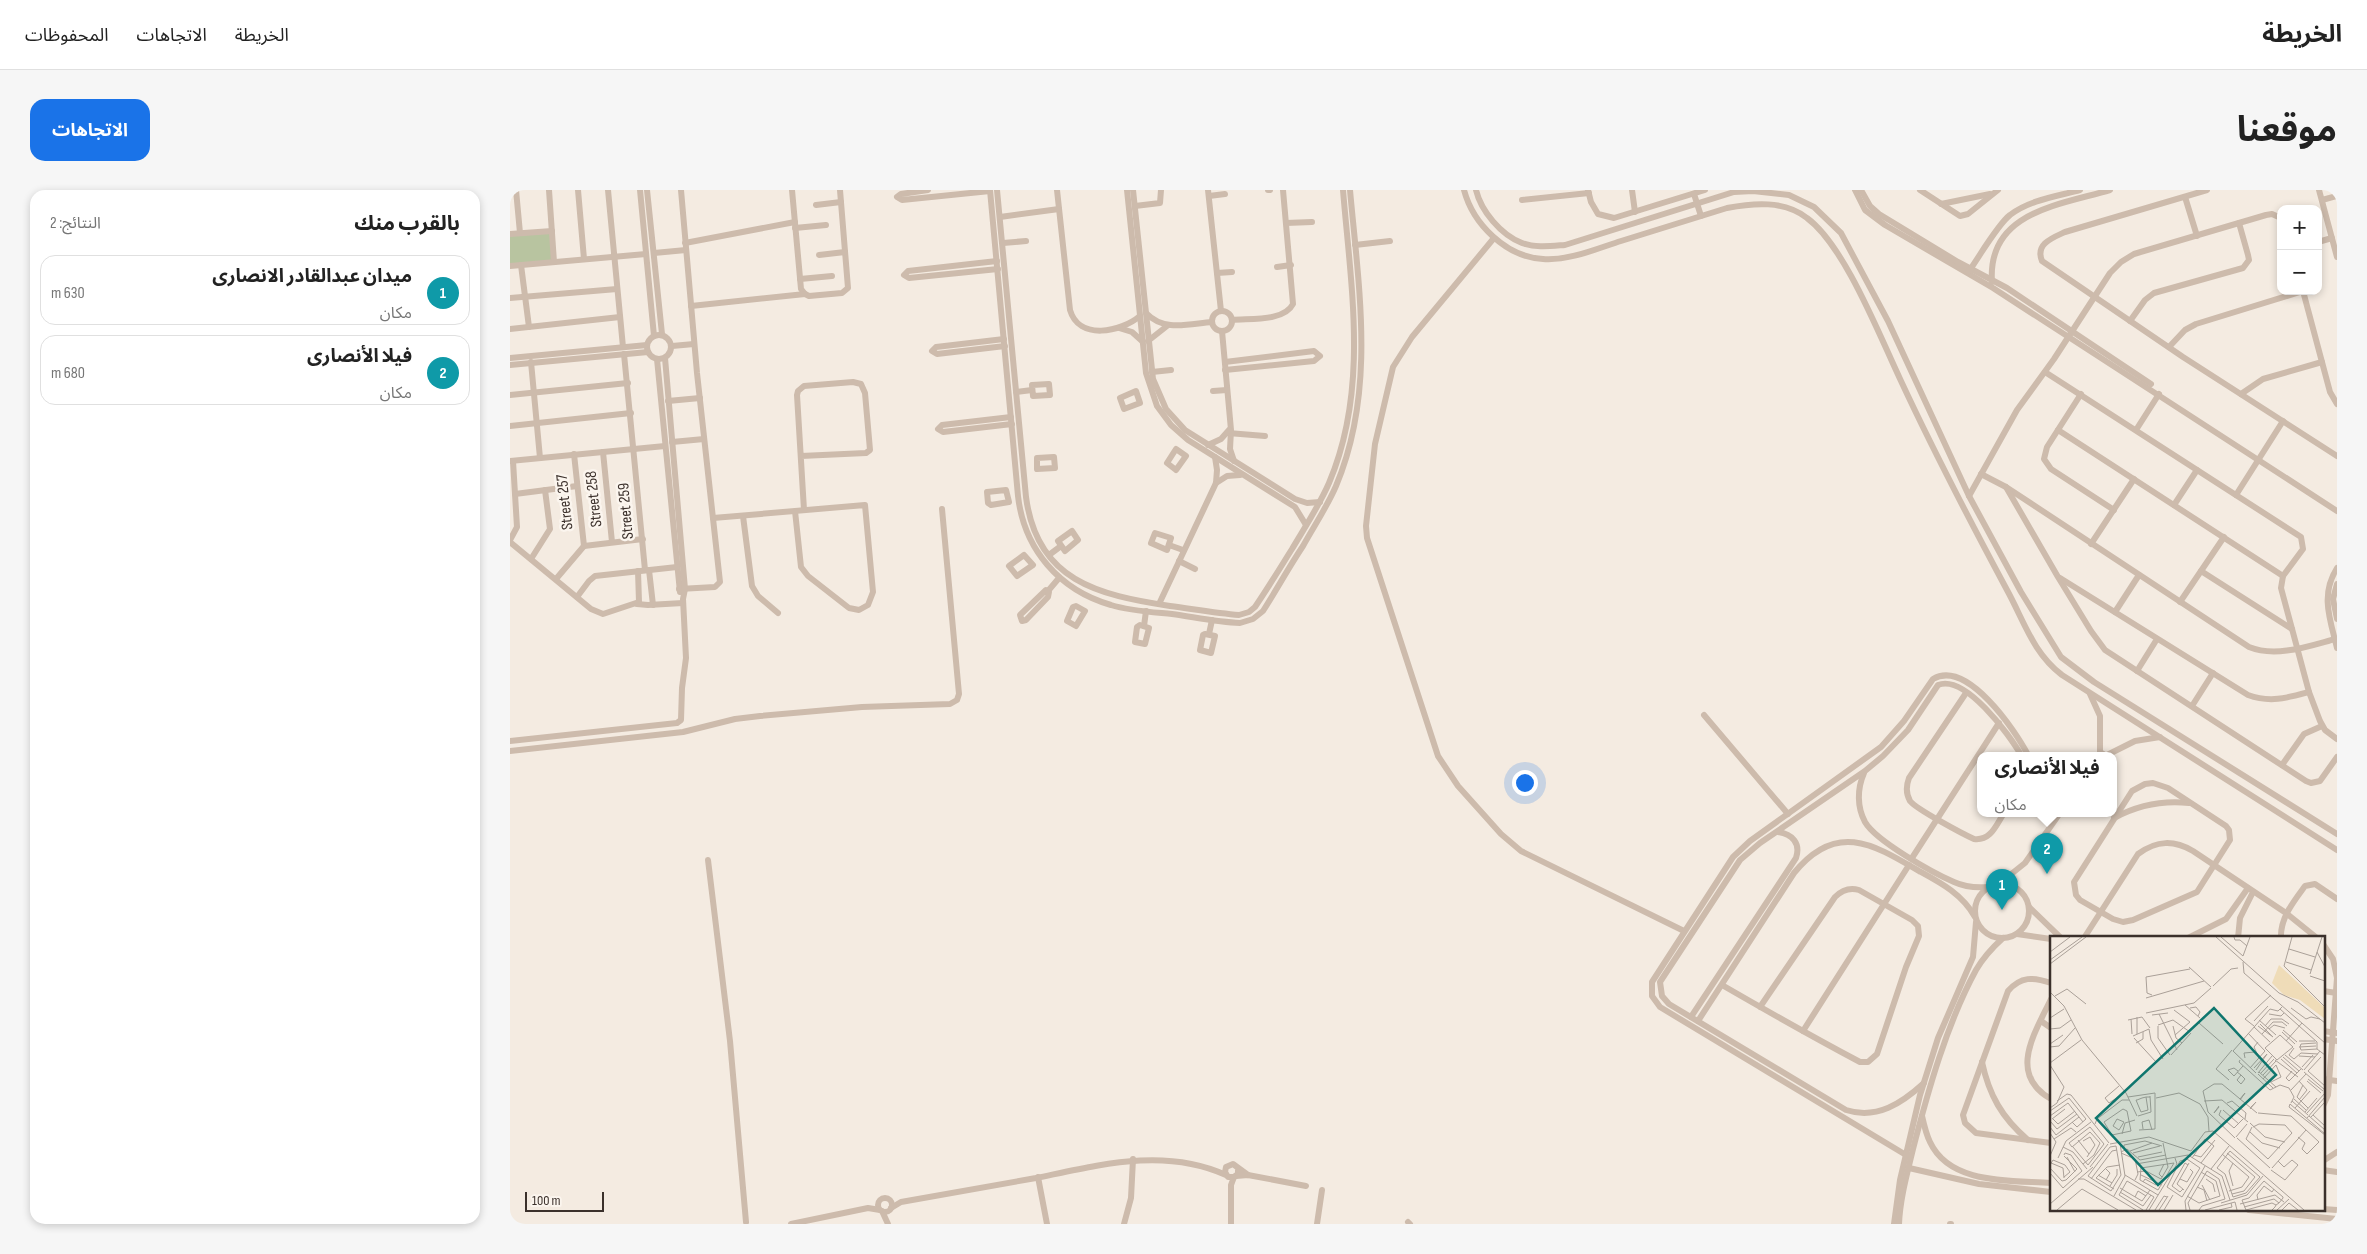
<!DOCTYPE html>
<html lang="ar">
<meta charset="utf-8">
<style>
:root{--surface:#fff;--page:#f6f6f6;--text:#222;--muted:#767676;--line:#e0e0e0;--accent:#1a73e8}
body{margin:0;font-family:"Sofia Sans Condensed","Noto Sans Arabic",sans-serif;background:var(--page);color:var(--text);direction:rtl}
.controls{position:absolute;right:15px;top:15px;display:grid;overflow:hidden;border-radius:10px;box-shadow:0 2px 8px #0003}
.controls button{width:45px;height:45px;display:grid;place-items:center;padding:0;border:0;border-bottom:1px solid var(--line);background:var(--surface);color:var(--text);font:25px sans-serif}
.scale{position:absolute;left:15px;bottom:12px;width:79px;box-sizing:border-box;padding-left:5px;border:2px solid #3b302b;border-top:0;font-size:14px;line-height:18px;white-space:nowrap;color:#3b302b;-webkit-text-stroke:4px #fbf5ee;paint-order:stroke}
.you{position:absolute;left:1014px;top:592px;width:18px;height:18px;margin:-12px;border:4px solid #fff;border-radius:50%;background:#1a73e8;box-shadow:0 0 0 8px #1a73e833}
.badge{display:grid;place-items:center;width:32px;height:32px;border-radius:50%;background:var(--accent);color:#fff;font-size:16px;font-weight:700}
.pin{position:absolute;translate:-50% -41px;filter:drop-shadow(0 1px 2px #0008)}
.pin::after{content:'';position:absolute;top:26px;width:18px;height:15px;background:inherit;clip-path:polygon(0 0,100% 0,50% 100%)}
.popup{position:absolute;left:1467px;top:562px;width:140px;height:65px;box-sizing:border-box;display:grid;place-content:center;border-radius:10px;background:var(--surface);filter:drop-shadow(0 1px 4px #0005);font-size:16px;white-space:nowrap;color:var(--muted)}
.popup b{font-size:19px;color:var(--text)}
.popup::after{content:'';position:absolute;left:50%;top:100%;margin-left:-10px;border:10px solid transparent;border-top-color:var(--surface)}
.list{margin:0;padding:0;list-style:none}
h2{display:flex;justify-content:space-between;align-items:center;height:65px;margin:0;padding:0 20px;font-size:21px}
h2 small{font-size:16px;font-weight:400;color:var(--muted)}
.list li{display:grid;grid-template-columns:32px 1fr auto;gap:15px;align-items:center;box-sizing:border-box;height:70px;margin:0 10px 10px;padding:0 10px;border:1px solid var(--line);border-radius:15px}
.list b{display:block;font-size:19px;white-space:nowrap}
.list p{margin:0;font-size:16px;white-space:nowrap;color:var(--muted)}
.list em{font-size:16px;font-style:normal;color:var(--muted)}
.map{position:relative;flex:none;width:1827px;height:1034px;overflow:hidden;direction:ltr;border-radius:15px}
header{display:flex;align-items:center;gap:30px;box-sizing:border-box;height:70px;padding:0 25px;background:var(--surface);border-bottom:1px solid var(--line)}
header strong{font-size:24px}
nav{display:flex;gap:28px;margin-inline-start:auto;font-size:18px}
.intro{display:flex;align-items:center;justify-content:space-between;box-sizing:border-box;height:120px;padding:0 30px}
h1{margin:0;font-size:35px}
.button{padding:12px 22px;border-radius:15px;background:var(--accent);color:#fff;font-size:18px;font-weight:700}
main{display:flex;gap:30px;padding:0 30px}
aside{flex:1;background:var(--surface);border-radius:15px;box-shadow:0 2px 8px #0003}
.map>svg:first-child{display:block}
.green{fill:#b8c4a0}
.lines{fill:none;stroke-linecap:round;stroke-linejoin:round}
.minor{stroke:#cdbbac;stroke-width:6}
.labels{text-anchor:middle;dominant-baseline:central;stroke-width:5;stroke-linejoin:round;paint-order:stroke}
.street-label{font-size:16px;fill:#3b302b;stroke:#fbf5ee}
.inset-road{fill:none;stroke:#aaa098;stroke-width:1}
.view{fill:#0f766e;fill-opacity:0.15;stroke:#0f766e;stroke-width:2.5}
.inset-edge{fill:none;stroke:#3b302b;stroke-width:2.5}
</style>
<header>
<strong>الخريطة</strong>
<nav><a>الخريطة</a><a>الاتجاهات</a><a>المحفوظات</a></nav>
</header>
<div class="intro"><h1>موقعنا</h1><a class="button">الاتجاهات</a></div>
<main>
<div class="map">
<svg width="1827" height="1034" viewBox="0 0 1827 1034">
<rect width="100%" height="100%" fill="#f4ebe1"/>
<path class="green" d="M41 39 43 71 0 75V42Z"/>
<g class="lines">
<g class="minor">
<path d="M6 0 10 43"/>
<path d="M39 0 44 72"/>
<path d="M68 0 74 69"/>
<path d="M98 0 113 157"/>
<path d="M130 0 144 146"/>
<path d="M137 0 152 144"/>
<path d="M282 0 291 99 295 104 299 106 332 103 338 98 330 0"/>
<path d="M418 0 391 4 387 7 392 10 480 1"/>
<path d="M480 0 508 306C514 359 549 400 601 415 620 421 641 422 662 424 684 427 707 432 730 433L743 429 753 421C767 399 779 377 793 356 804 336 817 317 826 296 866 201 849 100 840 0"/>
<path d="M487 0 516 307C527 391 588 405 660 416 683 419 706 423 729 425L739 422 745 417C758 398 770 378 782 359 795 337 809 316 819 293 859 199 841 98 833 0"/>
<path d="M547 0 560 120C569 151 611 142 630 126"/>
<path d="M617 0 636 183 647 216 661 235 678 250 785 317 796 335"/>
<path d="M623 0 643 189 656 219 675 240 785 309 797 313 810 312"/>
<path d="M698 0 711 121"/>
<path d="M758 0H760"/>
<path d="M954 0C963 34 996 67 1033 69 1058 71 1086 59 1111 51 1146 40 1181 29 1217 18 1243 13 1274 10 1297 28 1335 56 1370 147 1391 191 1424 262 1460 331 1497 400 1514 431 1523 463 1552 485L1827 660"/>
<path d="M966 0C971 21 991 45 1012 53 1025 58 1041 56 1055 55L1224 2 1243 1 1279 5 1304 17 1331 43 1378 131 1459 306 1511 402 1551 467 1584 492 1827 644"/>
<path d="M1078 0 1081 12 1088 24 1104 28 1195 0"/>
<path d="M1122 0 1125 22"/>
<path d="M1345 0 1355 20 1375 35 1483 98 1827 321"/>
<path d="M1351 0 1360 16 1369 24 1448 72 1497 98 1641 194"/>
<path d="M1410 0 1450 26 1458 24 1488 0"/>
<path d="M1697 0 1555 42C1542 48 1525 54 1532 71L1673 167 1827 266"/>
<path d="M1809 0 1827 67"/>
<path d="M1184 4 1191 26"/>
<path d="M699 6 715 4"/>
<path d="M1675 7 1687 46"/>
<path d="M1012 10 1079 3"/>
<path d="M1812 10 1827 6"/>
<path d="M1431 14 1480 4"/>
<path d="M306 15 331 12"/>
<path d="M625 16 650 13 651 0"/>
<path d="M490 27 549 19"/>
<path d="M776 33 802 32"/>
<path d="M285 38 316 35"/>
<path d="M0 44 42 41"/>
<path d="M984 48 902 147 883 177 865 254 856 336 857 348 928 566 948 596 991 644 1011 661 1174 741"/>
<path d="M1808 52 1822 48"/>
<path d="M175 53 285 32"/>
<path d="M493 53 516 51"/>
<path d="M845 55 880 51"/>
<path d="M144 63 176 60"/>
<path d="M309 65 335 62"/>
<path d="M487 71 398 81 394 85 399 88 488 79"/>
<path d="M11 75 19 137"/>
<path d="M0 76 136 64"/>
<path d="M767 77 781 75"/>
<path d="M1459 81C1469 67 1488 34 1500 25 1519 10 1548 6 1570 0"/>
<path d="M707 83 722 82"/>
<path d="M290 89 322 86"/>
<path d="M1482 92C1477 22 1549 15 1600 0"/>
<path d="M1793 101 1820 202 1827 214"/>
<path d="M0 108 107 99"/>
<path d="M181 116 295 104"/>
<circle cx="712" cy="131" r="10"/>
<path d="M636 123C654 142 678 134 702 132"/>
<path d="M722 130C739 128 774 132 783 114L773 0"/>
<path d="M1620 131 1635 110 1644 103 1733 78 1739 70 1738 65 1729 33"/>
<path d="M609 138 622 142 632 151"/>
<path d="M0 139 110 127"/>
<path d="M712 141 721 240 720 259 724 271"/>
<circle cx="149" cy="157" r="12"/>
<path d="M494 149 426 157 422 161 427 164 495 156"/>
<path d="M638 151 657 136"/>
<path d="M162 156 184 154"/>
<path d="M1659 157 1675 140 1686 134 1793 101"/>
<path d="M114 164 135 380"/>
<path d="M0 168 137 155"/>
<path d="M147 169 170 402"/>
<path d="M21 172 30 268"/>
<path d="M715 172 804 161 810 166 804 171 715 180"/>
<path d="M0 175 138 162"/>
<path d="M642 182 661 180"/>
<path d="M1535 182 1791 347 1793 359 1773 386 1771 398 1799 502 1810 531 1815 540 1827 549"/>
<path d="M539 194 540 205 523 206 522 195Z"/>
<path d="M626 201 630 213 614 219 610 208Z"/>
<path d="M703 201 717 200"/>
<path d="M506 202 522 200"/>
<path d="M1571 204 1537 257 1534 269 1541 279 1604 320"/>
<path d="M1731 204 1753 189 1812 172"/>
<path d="M0 205 118 193"/>
<path d="M158 211 190 208"/>
<path d="M501 227 432 235 428 239 433 242 502 234"/>
<path d="M0 236 121 223"/>
<path d="M1548 240 1773 386"/>
<path d="M1626 240 1649 204"/>
<path d="M718 243 755 246"/>
<path d="M162 252 194 249"/>
<path d="M698 255 711 249 719 240"/>
<path d="M666 259 676 266 666 280 657 273Z"/>
<path d="M93 262 102 352"/>
<path d="M64 264 74 356"/>
<path d="M291 266 356 263 360 260 355 203 351 194 343 192 294 196 288 201 287 205 294 320"/>
<path d="M544 267 545 278 527 279V268Z"/>
<path d="M0 271 155 256"/>
<path d="M1471 284 1496 297 1739 457C1766 468 1799 456 1825 449"/>
<path d="M706 293 717 286 730 285"/>
<path d="M1496 297 1548 387 1581 441 1595 460 1796 591 1801 593 1810 591 1827 567"/>
<path d="M496 300 499 312 481 315 478 313 477 302Z"/>
<path d="M5 304 67 296"/>
<path d="M1726 305 1773 231"/>
<path d="M1459 306 1507 220 1544 169 1600 83 1611 72 1624 64 1756 25 1762 24 1771 28"/>
<path d="M1664 315 1687 280"/>
<path d="M233 326 242 396 248 406 268 423"/>
<path d="M203 328 355 315 363 402 358 415 349 420 339 418 298 386 291 377 285 321"/>
<path d="M562 341 568 350 555 361 548 351Z"/>
<path d="M645 343 661 348 657 360 641 353Z"/>
<path d="M0 350 7 337 3 271"/>
<path d="M0 352 81 419 93 424 129 412 128 381"/>
<path d="M1581 354 1624 289"/>
<path d="M659 355 673 360"/>
<path d="M514 365 523 375 507 386 499 376Z"/>
<path d="M539 365 551 356"/>
<path d="M21 369 40 339 35 300"/>
<path d="M669 371 685 379"/>
<path d="M1827 378C1810 405 1820 429 1827 458"/>
<path d="M139 380 143 415"/>
<path d="M1691 381 1782 439"/>
<path d="M1550 388 1738 505C1760 513 1777 508 1799 502"/>
<path d="M46 389 74 356 133 349"/>
<path d="M1827 394 1823 409 1827 429"/>
<path d="M169 399 205 397 210 392 187 183 171 0"/>
<path d="M536 400 539 402 538 407 516 430 512 431 510 425Z"/>
<path d="M538 401 549 388"/>
<path d="M67 407 79 391 85 386 167 377"/>
<path d="M1670 412 1714 347"/>
<path d="M127 414 138 415 173 413"/>
<path d="M649 414 706 293 707 280 705 267"/>
<path d="M566 416 575 421 566 436 557 431 563 417Z"/>
<path d="M1605 422 1629 385"/>
<path d="M630 435 639 438 635 454 625 452 627 437Z"/>
<path d="M634 436 636 421"/>
<path d="M695 444 705 446 701 463 690 460 693 445Z"/>
<path d="M699 444 702 430"/>
<path d="M1627 481 1647 449"/>
<path d="M1456 503 1399 588C1396 596 1396 604 1400 611 1406 619 1453 644 1464 649 1481 651 1486 635 1494 623"/>
<path d="M1580 504 1590 526V562L1595 565"/>
<path d="M1682 516 1703 483"/>
<path d="M1194 525 1278 624"/>
<path d="M0 551 167 533 171 530 172 498 176 468 173 409 175 399 155 168"/>
<path d="M0 561 173 542 225 529 250 526 352 517 440 514 447 510 449 504 432 319"/>
<path d="M1597 565 1625 551 1650 547"/>
<path d="M1772 575 1794 544 1812 536"/>
<path d="M1354 583C1347 599 1347 617 1355 632 1366 651 1423 683 1444 692 1455 697 1467 698 1478 697"/>
<path d="M1643 593 1658 598 1716 636 1719 640 1720 650 1687 702 1623 730 1613 732 1603 729 1570 710 1566 705 1564 692 1622 601 1635 594Z"/>
<path d="M1604 628C1628 615 1651 610 1679 613"/>
<path d="M1402 668 1489 533"/>
<path d="M198 670 220 851 236 1032"/>
<path d="M1490 693 1515 673 1550 623"/>
<circle cx="1492" cy="721" r="27"/>
<path d="M1519 717 1551 748"/>
<path d="M1507 744 1541 749"/>
<path d="M1574 748 1628 664C1647 650 1664 650 1683 661L1776 723 1807 748"/>
<path d="M1678 748 1716 729 1738 698"/>
<path d="M1701 748H1710"/>
<path d="M1728 748 1730 728 1743 702"/>
<path d="M1771 748C1770 728 1784 711 1795 696L1805 694 1827 709"/>
<path d="M1813 754 1823 769 1827 788 1818 905 1813 916"/>
<path d="M1541 793C1523 787 1511 786 1498 801L1453 925 1455 933 1466 943 1541 953"/>
<path d="M1212 795C1257 821 1303 847 1350 872H1358L1367 864 1396 777 1409 746 1408 736 1402 730 1349 700C1339 697 1332 700 1325 707L1250 817"/>
<path d="M1813 801 1827 803"/>
<path d="M1541 809C1525 843 1497 884 1541 909"/>
<path d="M1181 827 1286 668C1291 653 1282 644 1268 642"/>
<path d="M1188 831 1284 683C1326 631 1363 654 1409 681 1431 693 1452 704 1465 727"/>
<path d="M1531 831 1541 838"/>
<path d="M1293 841 1399 675"/>
<path d="M1813 841 1827 843"/>
<path d="M1813 849 1827 851"/>
<path d="M1472 872C1479 905 1492 928 1518 950"/>
<path d="M1813 889 1827 891"/>
<path d="M1414 893C1392 913 1367 930 1336 920L1159 814 1152 806 1150 792 1230 670 1250 653 1355 581 1373 566 1398 540 1428 495C1455 484 1499 544 1511 565"/>
<path d="M1412 926C1414 935 1416 944 1420 952 1440 995 1501 990 1541 993"/>
<path d="M1396 965 1150 817 1142 806V792L1223 667 1240 651 1371 557 1394 531 1423 489C1457 469 1505 540 1518 565"/>
<path d="M1813 971 1827 962"/>
<path d="M1399 978 1469 994 1541 1002"/>
<path d="M728 979V984L724 987H718L715 982 716 977 723 974 738 985"/>
<path d="M1813 980 1827 982"/>
<path d="M726 986 738 985 796 996"/>
<path d="M528 987 537 1034"/>
<circle cx="375" cy="1015" r="7"/>
<path d="M381 1018 391 1012C436 1004 481 996 526 988 589 975 654 957 716 985"/>
<path d="M1813 1019 1827 1020"/>
<path d="M1739 1020 1827 1029"/>
<path d="M372 1021 378 1034"/>
<path d="M898 1032 900 1034"/>
<path d="M281 1034 358 1018 370 1020"/>
<path d="M614 1034 621 1008 623 969"/>
<path d="M721 1034V995L724 987"/>
<path d="M807 1034 812 1000"/>
<path d="M1384 1034 1390 990 1410 905 1428 848 1463 767 1466 732"/>
<path d="M1389 1034C1390 1009 1397 984 1403 959 1418 901 1437 833 1466 780 1473 768 1483 757 1493 748"/>
<path d="M1440 1034H1441"/>
</g>
</g>
<g class="labels">
<g class="street-label">
<text transform="translate(84 309) rotate(-96)">Street 258</text>
<text transform="translate(55 312) rotate(-96)">Street 257</text>
<text transform="translate(116 321) rotate(-95)">Street 259</text>
</g>
</g>
<g transform="translate(1540 746)">
<rect width="275" height="275" fill="#f4ebe1"/>
<path d="M229 29 275 72V83L250 64 234 59 222 47Z" fill="#efdcb8"/>
<path class="inset-road" d="M166 1 229 57 248 66 275 87M171 1 193 20 200 1M184 1 185 4H190L197 10M239 13 265 21M0 16 20 1M267 16 275 31M0 24 32 1M193 26 194 37 275 107M236 26 261 34M0 28 36 1M234 30 275 71M234 30 242 1M139 31 161 51M260 38 272 1M260 40 275 45M163 50 181 33 188 32M0 56 14 70 32 104 76 157 87 180M102 59 97 57 96 41 140 33M5 60 17 53 36 68M96 62 154 45M135 69 150 82M140 72 146 71 150 76 148 80M241 72 256 83 261 81 270 83M230 73 267 106M124 74 140 86 125 99M96 77 144 67 161 52M109 78 127 114M219 78 231 80 234 77M102 79 118 77M87 81V98M0 82 14 73M81 83 82 98M78 84 92 81 100 92M209 84 226 99M204 85 218 70M149 87 173 108M108 89 123 84 140 96M108 90V102L120 119M123 90 126 102 132 107M204 90 195 83 221 59M208 90 223 101 210 88M215 90 221 83H232L239 88M204 91 220 106M0 93 10 92 21 84M99 93 101 104 113 123M219 93 224 89 235 92M233 94 247 106M232 96 245 108M198 97 215 115M212 98 223 86H232L237 90M230 99 243 111 227 124 215 112ZM83 100 99 93M84 102 106 126M236 105 252 87M249 105H265M208 106 204 111 209 122M267 106V113L275 119M86 107 93 103V96M0 108 13 99M0 111 9 110 25 92M249 111 266 110M250 111 251 114 267 113M250 111 251 108 266 107M244 112 239 119 244 123 251 117 268 118M121 119 141 97M235 119 253 134M249 120 265 121M233 121 249 135M195 122 194 117 205 116M231 123 247 137M190 124 189 126 220 154 230 149 239 152 244 161 241 167M225 124 248 141M0 127 31 104M0 129 14 151M252 131 263 119M200 132 215 115M204 132 217 118 206 134M254 134 270 115M188 135 184 132 178 134 184 140 193 130M242 135 236 142 239 145 251 133M258 135 275 150M258 135 271 121M187 136 191 139 195 143 191 148 187 144 191 139M209 136 226 151M254 136 275 154M206 137 183 115 220 73 228 75 232 71M208 137 222 120M211 137 224 123M208 138 223 152M213 139 226 125M213 143 226 129M258 143 273 155M179 144 166 133 182 114M249 145 257 154 249 164M257 145 271 157M221 146 231 141 226 129M253 149 247 161 258 172M69 150 55 162 59 167 71 159M241 154 256 138M78 161 105 157V193L89 194M96 161 98 174 91 176 86 164H87L92 162 96 161H100M106 162 129 157 150 168 158 181 159 195M190 163 195 157 190 164M244 163 256 174M7 165 17 158 21 159 59 207M154 165 172 164 198 186M242 165 258 179M177 167 182 165 196 177 195 183M195 168 200 162 195 168M240 168 239 171 275 199M240 168 275 198M169 170 164 177 169 171M0 172 7 167 14 151M200 172 206 166 200 173M245 172 260 155M73 173 77 175 81 195 62 199 54 186ZM171 174 169 179 184 192 193 183M173 174 189 188M0 175 19 162 36 183 27 191 22 186M255 176 267 162M208 177 241 180 269 206 257 218 252 213 255 207 248 201M257 177 275 157M263 179 275 190M0 180 18 167 33 186M88 180 101 176 100 160M259 180 275 194M261 181 275 166M257 182 275 161M2 183 15 173M3 183 8 188 25 175M0 185 7 193 27 178M200 187 215 201 235 206M45 188 47 183 72 164H79M0 191 6 199 29 181M202 191 196 203 218 223 242 197 235 189 209 188 203 191M93 193 92 186 99 184 102 194M69 194 74 186 67 183 63 190 69 194M200 196 212 207 230 212M0 197 6 206 0 220M72 198 75 187 85 184M186 201 197 188M185 202 158 176 153 155 164 148H172L207 177M187 202 220 232M4 203 21 192 26 196M28 204 39 218M33 205 40 201 45 209 37 221M60 208 99 201 141 215 155 196 163 195 254 274M66 210 71 239 61 255 38 240 60 211ZM13 211 23 216 37 233M22 211 19 207 40 191 54 208 38 229 23 211M22 211 40 196 50 207 44 219 33 228M74 213V209L95 205 112 210M80 215 102 207M180 215 210 241 196 257 183 261 175 238 167 232ZM71 216 77 213 90 224 116 219M71 217 85 223 88 238 85 244M83 217 110 210M177 217 205 241 194 255 182 258M172 218 199 241 192 251 179 255M144 219 151 221 165 204M17 221 25 236M88 221 112 216M8 222 16 205 41 186M142 222 155 203 164 210 151 227M137 223 150 232 132 261 117 251 130 225ZM1 227 13 232 14 242M124 227 108 254 90 244 91 232ZM86 228 138 219 172 240 180 264M0 229 3 224 15 229 20 236 14 241M40 231 58 208M0 232 12 245 16 244 27 233 14 220M55 232 60 237 56 244M222 232 256 194M161 233 179 210M221 234 235 244 248 229 242 224 234 231 228 225M87 236 96 235 111 243 118 231 113 207M0 237 13 252 32 235 21 219 15 217 14 219M48 239 62 247M75 239 108 259M91 239 112 249M112 241 109 238 114 228M28 243H34L86 274M41 243 62 215 67 214M130 243 137 246 143 236 140 233M156 243 163 248 165 256M93 246 95 243 106 249 108 247M152 249 160 264M60 250 67 239V233M183 250 179 235 183 227M147 251 154 254 157 265M70 252 92 265 100 254M64 253 46 242 57 231 70 229M133 253 130 256 122 250 135 227 138 229M134 254 127 248 139 227M70 256 93 270 101 259M64 260 75 240 70 207M137 260 149 267 170 260 166 245 151 236M85 261 88 255 96 260M208 264 207 259 214 250 222 256 224 253M171 267 197 259 213 240M0 268 43 231M190 268 225 259 234 266M194 271 224 263 229 267M7 274 32 253 68 274M93 274 69 259 77 245 104 261 96 274M99 274 127 228 125 222M105 274 114 260 117 261M109 274 118 260M114 274 123 259M136 274 135 265 155 230M140 274 138 267 157 235 169 243 175 263 152 270 149 274M155 274 185 266 187 274M169 274 182 271 181 267M222 274 225 271 226 269 229 267 233 262V261L214 245 199 262 192 264 196 274 222 267 226 269M227 274 239 263M232 274 239 267 248 274"/>
<path class="view" d="M164 72 226 139 108 249 46 182Z"/>
<rect width="275" height="275" class="inset-edge"/>
</g>
</svg>
<div class="controls">
<button>+</button>
<button>−</button>
</div>
<div class="scale">100 m</div>
<div class="you"></div>
<div class="pin badge" style="left:1492px;top:720px;background:#0f9aa8">1</div>
<div class="pin badge" style="left:1537px;top:684px;background:#0f9aa8">2</div>
<div class="popup"><b>فيلا الأنصارى</b>مكان</div>
</div>
<aside>
<h2>بالقرب منك<small>النتائج: 2</small></h2>
<ul class="list">
<li><span class="badge" style="background:#0f9aa8">1</span><div><b>ميدان عبدالقادر الانصارى</b><p>مكان</p></div><em>630 m</em></li>
<li><span class="badge" style="background:#0f9aa8">2</span><div><b>فيلا الأنصارى</b><p>مكان</p></div><em>680 m</em></li>
</ul>
</aside>
</main>
